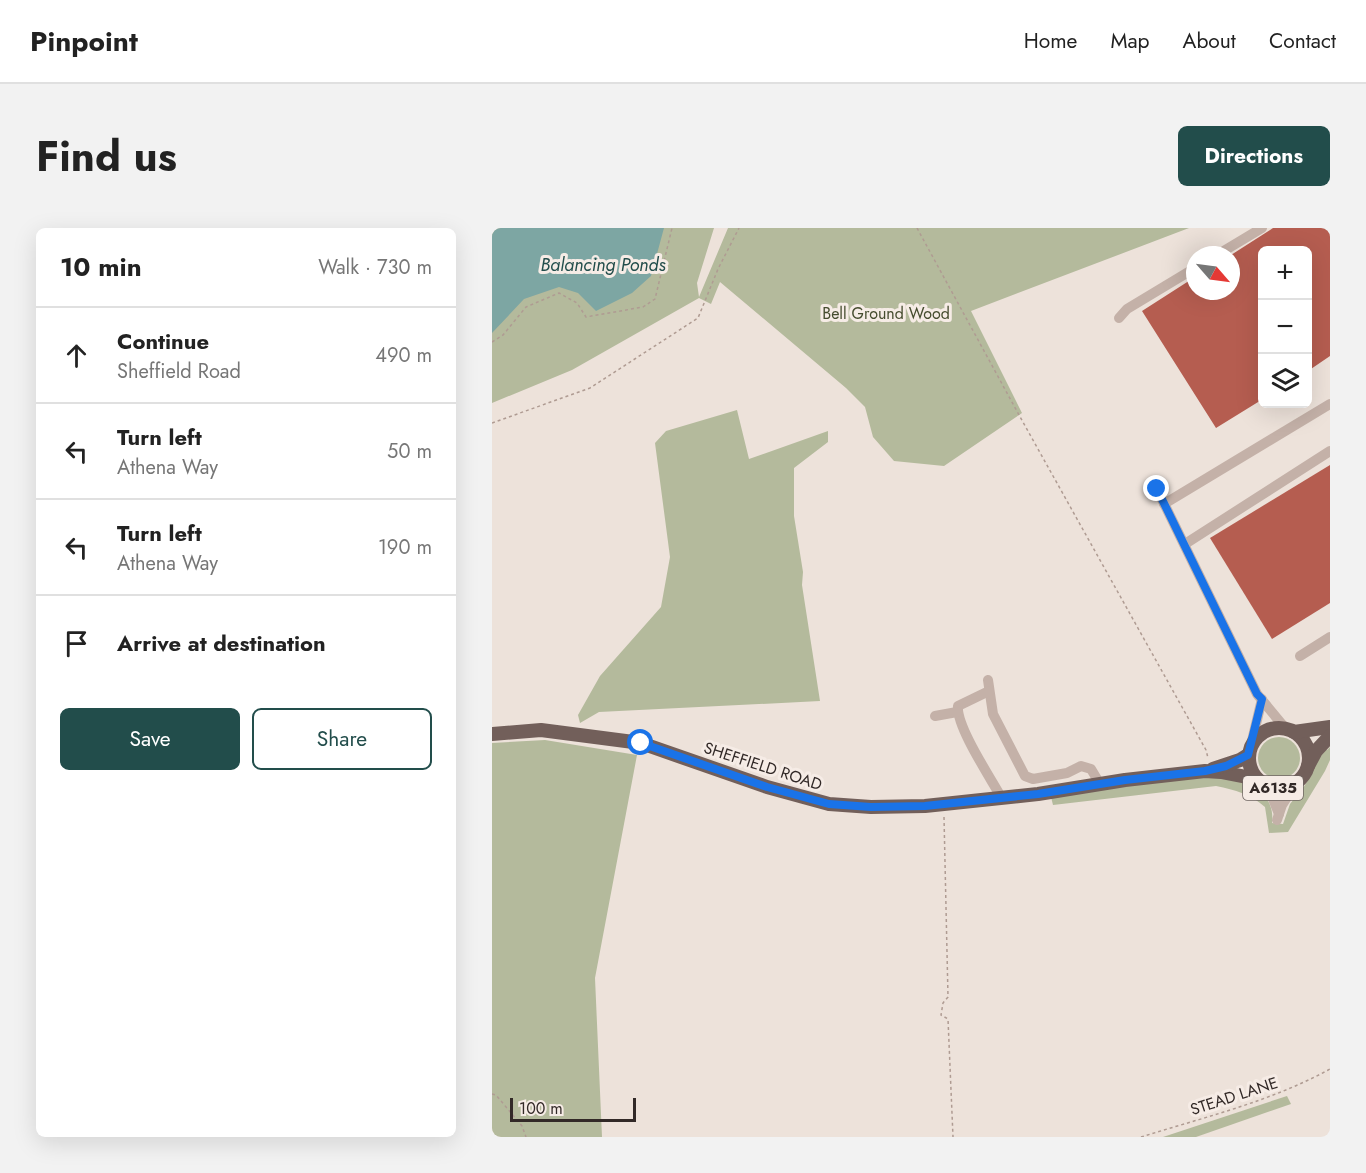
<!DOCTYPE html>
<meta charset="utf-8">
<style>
:root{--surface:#fff;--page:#f2f2f2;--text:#222;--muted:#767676;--line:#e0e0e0;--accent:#224d4b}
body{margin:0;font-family:Jost,sans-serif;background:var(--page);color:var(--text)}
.controls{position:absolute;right:18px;top:18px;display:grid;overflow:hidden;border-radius:9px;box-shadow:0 6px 24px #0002}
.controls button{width:54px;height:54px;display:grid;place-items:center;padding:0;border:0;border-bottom:2px solid var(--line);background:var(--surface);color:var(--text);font:30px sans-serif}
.compass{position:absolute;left:694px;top:18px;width:54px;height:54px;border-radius:50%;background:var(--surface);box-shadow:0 6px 24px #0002;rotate:118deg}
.scale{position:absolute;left:18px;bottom:15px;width:126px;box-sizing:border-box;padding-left:6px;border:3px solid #322927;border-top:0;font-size:16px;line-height:21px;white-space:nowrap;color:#322927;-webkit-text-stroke:4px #f6ece6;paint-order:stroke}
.stop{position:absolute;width:18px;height:18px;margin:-14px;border:4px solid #1a73e8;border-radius:50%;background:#fff}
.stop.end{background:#1a73e8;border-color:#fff;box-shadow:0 2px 6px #0008}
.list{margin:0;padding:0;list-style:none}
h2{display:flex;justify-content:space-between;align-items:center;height:78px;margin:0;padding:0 24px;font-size:26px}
h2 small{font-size:20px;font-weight:400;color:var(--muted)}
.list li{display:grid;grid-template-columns:39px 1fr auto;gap:18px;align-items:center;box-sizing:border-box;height:96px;padding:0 24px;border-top:2px solid var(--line)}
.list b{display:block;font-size:22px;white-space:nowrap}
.list p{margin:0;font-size:20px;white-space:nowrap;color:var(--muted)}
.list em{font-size:20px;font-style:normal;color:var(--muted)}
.actions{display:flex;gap:12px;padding:18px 24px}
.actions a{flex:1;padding:14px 0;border:2px solid var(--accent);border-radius:9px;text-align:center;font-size:21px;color:var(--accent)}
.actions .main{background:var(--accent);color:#fff}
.icon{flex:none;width:33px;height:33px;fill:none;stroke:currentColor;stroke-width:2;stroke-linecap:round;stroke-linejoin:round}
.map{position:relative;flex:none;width:838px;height:909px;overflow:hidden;border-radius:9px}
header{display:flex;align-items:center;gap:36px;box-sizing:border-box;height:84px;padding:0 30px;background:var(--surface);border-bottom:2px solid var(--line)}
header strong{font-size:28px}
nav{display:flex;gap:33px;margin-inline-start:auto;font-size:21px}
.intro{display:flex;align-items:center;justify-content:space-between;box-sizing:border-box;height:144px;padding:0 36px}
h1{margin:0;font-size:42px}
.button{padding:15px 27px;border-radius:9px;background:var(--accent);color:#fff;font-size:21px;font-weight:700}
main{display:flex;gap:36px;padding:0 36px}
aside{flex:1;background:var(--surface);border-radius:9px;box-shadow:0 6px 24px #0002}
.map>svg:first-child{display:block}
.green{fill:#b4ba9c}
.water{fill:#7da6a3}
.building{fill:#b55d50}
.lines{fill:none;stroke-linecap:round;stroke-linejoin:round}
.path{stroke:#af9b92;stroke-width:1.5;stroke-dasharray:3 3;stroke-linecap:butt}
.minor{stroke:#c4b1a8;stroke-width:10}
.major{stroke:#725f5a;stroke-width:14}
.route{stroke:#1a73e8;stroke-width:8}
.labels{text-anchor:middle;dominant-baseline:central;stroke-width:6;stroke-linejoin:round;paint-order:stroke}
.shield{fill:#f6ece6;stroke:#6d6460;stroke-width:1.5}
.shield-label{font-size:15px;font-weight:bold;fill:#322927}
.park-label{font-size:16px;fill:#454c2e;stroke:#f6ece6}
.street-label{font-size:16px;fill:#322927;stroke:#f6ece6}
.water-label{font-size:18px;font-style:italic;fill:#224d4b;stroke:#f6ece6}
</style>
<header>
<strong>Pinpoint</strong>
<nav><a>Home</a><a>Map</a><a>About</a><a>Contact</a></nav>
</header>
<div class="intro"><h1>Find us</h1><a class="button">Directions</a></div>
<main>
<aside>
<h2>10 min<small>Walk · 730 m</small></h2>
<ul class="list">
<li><svg class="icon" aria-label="ahead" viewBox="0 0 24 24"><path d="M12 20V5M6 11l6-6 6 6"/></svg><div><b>Continue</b><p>Sheffield Road</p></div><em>490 m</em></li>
<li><svg class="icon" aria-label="left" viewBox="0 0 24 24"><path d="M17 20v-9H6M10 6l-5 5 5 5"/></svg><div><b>Turn left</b><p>Athena Way</p></div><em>50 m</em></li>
<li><svg class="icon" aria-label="left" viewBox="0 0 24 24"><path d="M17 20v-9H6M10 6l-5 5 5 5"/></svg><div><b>Turn left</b><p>Athena Way</p></div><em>190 m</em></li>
<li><svg class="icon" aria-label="arrive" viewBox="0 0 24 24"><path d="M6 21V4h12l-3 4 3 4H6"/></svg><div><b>Arrive at destination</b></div></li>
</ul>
<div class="actions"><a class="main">Save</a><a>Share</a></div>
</aside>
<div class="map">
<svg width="838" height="909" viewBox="0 0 838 909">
<rect width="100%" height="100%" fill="#ede2da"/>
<g class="green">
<path d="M0 0H222L205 55 207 69 236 0H697L479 83 530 185 452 238 402 233 381 209 373 179 354 160 228 54 219 76 207 70 80 142 0 175Z"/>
<path d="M245 182 257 231 336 203V214L302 240V288L311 344 310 357 328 473 107 484 88 495 86 487 108 448 169 379 178 329 163 215 174 203Z"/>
<circle cx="787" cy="530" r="21"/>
<path d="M53 512 145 527 103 750 110 909H0V515Z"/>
<path d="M838 519V532L833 543 796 604 777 605 773 579C758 566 744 562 724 558L561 577 559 569C598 563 636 558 674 552 688 550 706 545 720 546 749 550 784 560 780 595L791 596 798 576 813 557 832 520 835 522Z"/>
<path d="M795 868 799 876 704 909H671Z"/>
</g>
<path class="water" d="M0 0H172L159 48 140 65 104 83 86 65 67 59 32 71 0 105Z"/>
<g class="building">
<path d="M781 0H838V128L816 143V22H771V171L724 200 650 83 703 49V63H739V27Z"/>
<path d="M838 237V375L780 411 718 310Z"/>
</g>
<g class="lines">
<g class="path">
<path d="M425 0 527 187 714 522 716 530"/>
<path d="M0 114 11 107 34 79 67 65 85 75 94 89 151 79 163 71 180 0"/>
<path d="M0 195 98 160 206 90 226 41 247 0"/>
<path d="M452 589 456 769 451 775 449 787 456 791 461 909"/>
<path d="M0 866 4 867 30 898 34 909"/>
<path d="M649 909C713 889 780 873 838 841"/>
</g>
<g class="minor">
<path d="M725 27 770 0"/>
<path d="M627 90 635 81 703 40"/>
<path d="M665 261 765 466 793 500"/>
<path d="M672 276 838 176"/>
<path d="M693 316 838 223"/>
<path d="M808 428 838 409"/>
<path d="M496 452 501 486 533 548 541 551 575 545 589 538 599 541 608 556"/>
<path d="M497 463 466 478C464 498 498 549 509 569"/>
<path d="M443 488 465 484"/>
<path d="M759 517 770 471"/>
<path d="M772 557 781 571 787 586"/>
<path d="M785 592 790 577 804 555"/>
</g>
<g class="major">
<circle cx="787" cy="530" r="30"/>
<path d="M802 504 838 499"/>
<path d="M0 506 49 502 149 515 275 559 337 576 379 579 433 578 546 566 633 552 713 543 729 544 765 551"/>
<path d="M816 538 824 523 838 508"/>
<path d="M721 541 748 532 756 527"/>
</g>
</g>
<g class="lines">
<path class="route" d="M149 515 275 559 337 576 379 579 433 578 546 566 633 552 713 543 734 538 756 527 770 471 765 466 665 261"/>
</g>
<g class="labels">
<rect class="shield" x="751" y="548" width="60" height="24" rx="4.5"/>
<g class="shield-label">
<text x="781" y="560">A6135</text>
</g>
<g class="park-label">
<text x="394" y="85">Bell Ground Wood</text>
</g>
<g class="street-label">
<text transform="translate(271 538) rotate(18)">SHEFFIELD ROAD</text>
<text transform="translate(742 868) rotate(-18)">STEAD LANE</text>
</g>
<g class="water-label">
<text x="111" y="37">Balancing Ponds</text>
</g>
</g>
</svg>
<div class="controls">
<button>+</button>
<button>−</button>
<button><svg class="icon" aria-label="layers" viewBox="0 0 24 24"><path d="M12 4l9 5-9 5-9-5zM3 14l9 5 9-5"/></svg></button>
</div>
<svg class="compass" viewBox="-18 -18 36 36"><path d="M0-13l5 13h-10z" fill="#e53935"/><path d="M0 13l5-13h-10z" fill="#767676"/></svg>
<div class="scale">100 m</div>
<div class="stop" style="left:149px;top:515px"></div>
<div class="stop end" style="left:665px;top:261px"></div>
</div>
</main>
